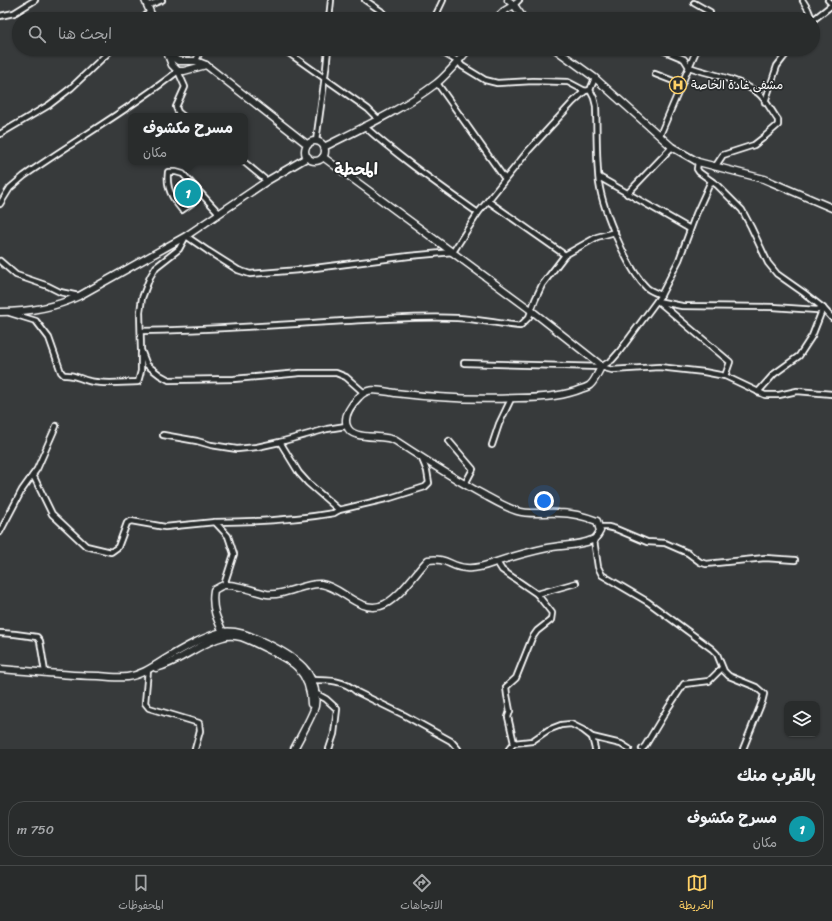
<!DOCTYPE html>
<html lang="ar">
<meta charset="utf-8">
<style>
:root{--surface:#292c2c;--page:#313434;--text:#f1f3f6;--muted:#a5a7a9;--line:#454848;--accent:#ffd166}
body{margin:0;font-family:Sriracha,"Playpen Sans Arabic",sans-serif;background:var(--page);color:var(--text);direction:rtl}
.controls{position:absolute;right:12px;bottom:12px;display:grid;overflow:hidden;border-radius:8px;box-shadow:0 1px 3px #0004}
.controls button{width:36px;height:36px;display:grid;place-items:center;padding:0;border:0;border-bottom:1px solid var(--line);background:var(--surface);color:var(--text);font:20px sans-serif}
.you{position:absolute;left:544px;top:501px;width:14px;height:14px;margin:-10px;border:3px solid #fff;border-radius:50%;background:#1a73e8;box-shadow:0 0 0 6px #1a73e833}
.badge{display:grid;place-items:center;width:26px;height:26px;border-radius:50%;background:var(--accent);color:#fff;font-size:13px;font-weight:700}
.pin{position:absolute;translate:-50% -50%;border:2px solid #fff;box-shadow:0 1px 4px #0006}
.popup{position:absolute;left:128px;top:113px;width:120px;height:52px;box-sizing:border-box;display:grid;place-content:center;border-radius:8px;background:var(--surface);filter:drop-shadow(0 1px 3px #0005);font-size:13px;white-space:nowrap;color:var(--muted)}
.popup b{font-size:15px;color:var(--text)}
.popup::after{content:'';position:absolute;left:50%;top:100%;margin-left:-8px;border:8px solid transparent;border-top-color:var(--surface)}
.list{margin:0;padding:0;list-style:none}
h2{display:flex;justify-content:space-between;align-items:center;height:52px;margin:0;padding:0 16px;font-size:17px}
h2 small{font-size:13px;font-weight:400;color:var(--muted)}
.list li{display:grid;grid-template-columns:26px 1fr auto;gap:12px;align-items:center;box-sizing:border-box;height:56px;margin:0 8px 8px;padding:0 8px;border:1px solid var(--line);border-radius:16px}
.list b{display:block;font-size:15px;white-space:nowrap}
.list p{margin:0;font-size:13px;white-space:nowrap;color:var(--muted)}
.list em{font-size:13px;font-style:normal;color:var(--muted)}
.icon{flex:none;width:22px;height:22px;fill:none;stroke:currentColor;stroke-width:2;stroke-linecap:round;stroke-linejoin:round}
.map{position:relative;flex:none;width:832px;height:749px;overflow:hidden;direction:ltr}
.search{position:absolute;background:var(--surface);box-shadow:0 1px 3px #0004;left:12px;right:12px;top:12px;height:44px;display:flex;align-items:center;gap:10px;box-sizing:border-box;padding:0 14px;border-radius:22px;color:var(--muted);font-size:15px}
.sheet{height:116px;background:var(--surface)}
nav{display:flex;justify-content:space-around;align-items:center;box-sizing:border-box;height:56px;border-top:1px solid var(--line);background:var(--surface);font-size:11px;color:var(--muted)}
nav a{display:grid;justify-items:center;gap:2px}
nav .on{color:var(--accent)}
.map>svg:first-child{display:block}
.lines{fill:none;stroke-linecap:round;stroke-linejoin:round}
.street-casing{stroke:#fff;stroke-width:8}
.secondary-casing{stroke:#fff;stroke-width:9}
.street{stroke:#2a2d2e;stroke-width:4.5}
.secondary{stroke:#2a2d2e;stroke-width:6}
.labels{text-anchor:middle;dominant-baseline:central;stroke-width:3.5;stroke-linejoin:round;paint-order:stroke}
.poi-label{font-size:12px;fill:#fff;stroke:#2a2d2e;text-anchor:start}
.district-label{font-size:16px;font-weight:bold;fill:#fff;stroke:#2a2d2e}
</style>
<div class="map">
<svg width="832" height="749" viewBox="0 0 832 749">
<rect width="100%" height="100%" fill="#373a3b"/>
<filter id="ink" filterUnits="userSpaceOnUse"><feTurbulence type="fractalNoise" baseFrequency=".025" numOctaves="2"/><feDisplacementMap in="SourceGraphic" scale="8" xChannelSelector="R" yChannelSelector="G"/><feConvolveMatrix kernelMatrix="1 2 1 2 8 2 1 2 1" color-interpolation-filters="sRGB"/></filter>
<g filter="url(#ink)">
<g class="lines">
<g class="street-casing">
<g id="street">
<path d="M365 0 381 11 389 19"/>
<path d="M828 0 832 4"/>
<path d="M803 1 808 9 812 19"/>
<path d="M694 3 710 12 708 19"/>
<path d="M514 5 519 0"/>
<path d="M147 6 162 0"/>
<path d="M0 16 14 13 35 0"/>
<path d="M142 19 150 12"/>
<path d="M329 19 331 0"/>
<path d="M434 19 443 0"/>
<path d="M813 20 832 5"/>
<path d="M283 49 368 109 378 119"/>
<path d="M437 49 459 62 462 66 485 80 497 83 533 81 568 82 585 91 590 90 595 78"/>
<path d="M697 49 689 67C712 75 737 78 758 93 765 98 772 112 778 120V125L763 138 754 145 723 155 715 167"/>
<path d="M196 61 201 49"/>
<path d="M655 74 681 84"/>
<path d="M437 83 505 179"/>
<path d="M590 90 594 98 596 106C597 132 596 157 599 183 603 210 627 269 647 288 651 291 656 293 661 295"/>
<path d="M765 102 777 66 790 49"/>
<path d="M364 126C400 158 439 185 478 213"/>
<path d="M0 134 49 105 71 88 112 49"/>
<path d="M660 135 689 67 684 59 660 49"/>
<path d="M316 141 326 69 328 49"/>
<path d="M244 162 267 181"/>
<path d="M698 162 697 169 699 172 717 185 742 210 751 227 768 263 777 274 804 293 823 308 832 318"/>
<path d="M599 177 690 229"/>
<path d="M627 194 672 147"/>
<path d="M488 201 565 255"/>
<path d="M192 203 182 210C172 198 166 188 168 172H176L183 174 219 213"/>
<path d="M0 204 10 188 24 176C75 140 129 110 178 71L185 87 176 107 178 112 183 116"/>
<path d="M0 261 16 275 48 286 60 292 79 296"/>
<path d="M657 301 682 306 773 307 817 310 823 308"/>
<path d="M659 302 730 362 725 376"/>
<path d="M10 313 36 321 49 338 61 372 64 375C74 374 80 379 89 381 105 385 123 382 138 382L141 371V353"/>
<path d="M141 331C215 330 289 324 363 320 394 319 426 316 457 318 478 319 499 324 520 326L529 317 535 300 542 285 565 255 597 237 615 232"/>
<path d="M464 363 601 367 612 370 659 367 704 372 725 376 765 395H779L797 391 832 394"/>
<path d="M601 367 612 360 619 352 661 295 679 260 696 214 711 181"/>
<path d="M363 392 346 377 336 373H300L234 379 169 380 160 375 147 365 141 350 140 312 142 298 150 277 156 267 179 249 186 236 208 251 238 270 250 274 299 270 409 256 453 252 478 213 528 151 573 102 585 91"/>
<path d="M758 392 774 374 799 356 812 336 823 308"/>
<path d="M163 435 197 441 211 445 237 449 257 447 280 442"/>
<path d="M449 441 473 469 465 484"/>
<path d="M492 445 499 424 511 399"/>
<path d="M33 475 52 514 86 546 111 552 118 547 127 523 131 521 165 527 215 522"/>
<path d="M339 510 308 483 299 473 280 442 327 429 346 426"/>
<path d="M599 527H608L616 529 647 542 665 543 688 553 700 562 706 564 765 558 795 560"/>
<path d="M0 532 22 490 37 469 56 426"/>
<path d="M594 540 598 567 602 575 648 602 712 649 717 654 724 671 729 676 756 687 764 694 762 702 743 749"/>
<path d="M497 562 502 570 537 594 552 613 551 620 537 631 532 638 516 678 506 687 507 695 510 711 508 717 514 743 509 749"/>
<path d="M224 585 234 554 228 536 215 522C255 522 294 520 334 513L339 510 390 498 425 487 429 483 427 471 422 459"/>
<path d="M537 594 576 583"/>
<path d="M0 633 15 634 37 637 40 641 45 672"/>
<path d="M148 670 145 703 149 708 199 723 200 731 195 749"/>
<path d="M312 680C329 680 344 680 357 692L404 715 451 741 458 749"/>
<path d="M315 693 326 699 337 709 334 734 329 749"/>
<path d="M592 737 621 744 629 749"/>
<path d="M514 743 532 741 548 730 561 725 571 724 583 730 592 737 595 749"/>
<path d="M642 749 645 746 668 708 684 684 709 681 722 668"/>
</g>
</g>
<g class="secondary-casing">
<g id="secondary">
<path d="M145 0 153 19"/>
<path d="M508 0 514 5 524 19"/>
<path d="M496 19 504 11 514 5"/>
<path d="M555 49 595 78 672 147 698 162 764 179 832 208"/>
<path d="M167 52 178 61H196L206 65 308 145"/>
<path d="M168 55 172 65 178 71H184L206 65"/>
<circle cx="315" cy="151" r="10"/>
<path d="M324 147C362 128 403 109 437 83 449 73 458 61 469 49"/>
<path d="M0 312C27 312 54 308 79 296L186 236 267 181 308 157"/>
<path d="M225 636C217 620 211 608 214 590 218 588 222 585 225 585 239 584 254 592 267 594 286 596 303 583 321 584 342 587 358 612 380 606 397 602 415 573 428 560 447 557 450 567 466 568 476 569 485 566 493 563 511 557 528 552 547 548 562 545 578 546 592 540 596 539 598 535 600 531L597 521C584 516 573 513 559 513 545 512 530 515 517 511 505 507 495 501 484 495 454 479 425 460 396 441 384 433 352 442 347 426 343 416 352 404 359 397 368 386 382 391 395 393 436 398 478 400 519 398 540 398 562 397 581 389 584 388 588 387 590 385 594 382 598 373 601 367L598 363 532 311 323 157"/>
<path d="M156 668C180 662 199 643 223 637 228 635 236 636 241 637 252 641 290 659 298 668 307 678 311 690 311 704"/>
<path d="M0 669C33 671 66 676 99 676 108 677 118 678 127 677 142 675 154 666 167 658 184 648 203 637 222 632 237 629 254 638 268 644 294 657 320 672 315 706 313 715 299 739 294 749"/>
</g>
</g>
<use href="#street" class="street"/>
<use href="#secondary" class="secondary"/>
</g>
</g>
<defs>
<g id="hospital-ring" transform="scale(0.9)"><circle r="9.5" fill="#2a2d2e" stroke="#ffd166" stroke-width="1.5"/><path d="M-5-5h3v3.5h4V-5h3V5h-3V1.5h-4V5h-3Z" fill="#ffd166"/></g>
</defs>
<g fill-rule="evenodd">
<use href="#hospital-ring" x="678" y="85"/>
</g>
<g class="labels">
<g class="poi-label">
<text x="691" y="85">مشفى غادة الخاصة</text>
</g>
<g class="district-label">
<text x="356" y="169">المحطة</text>
</g>
</g>
</svg>
<div class="controls">
<button><svg class="icon" aria-label="layers" viewBox="0 0 24 24"><path d="M12 4l9 5-9 5-9-5zM3 14l9 5 9-5"/></svg></button>
</div>
<div class="you"></div>
<div class="pin badge" style="left:188px;top:193px;background:#0f9aa8">1</div>
<div class="popup"><b>مسرح مكشوف</b>مكان</div>
<div class="search"><svg class="icon" aria-label="search" viewBox="0 0 24 24"><circle cx="10" cy="10" r="6"/><path d="M15 15l6 6"/></svg>ابحث هنا</div>
</div>
<section class="sheet">
<h2>بالقرب منك<small></small></h2>
<ul class="list">
<li><span class="badge" style="background:#0f9aa8">1</span><div><b>مسرح مكشوف</b><p>مكان</p></div><em>750 m</em></li>
</ul>
</section>
<nav>
<a class="on"><svg class="icon" aria-label="map" viewBox="0 0 24 24"><path d="M3 6l6-2 6 2 6-2v14l-6 2-6-2-6 2zM9 4v14M15 6v14"/></svg>الخريطة</a>
<a><svg class="icon" aria-label="directions" viewBox="0 0 24 24"><path d="M12 3l9 9-9 9-9-9zM9 14v-3h6M13 9l2 2-2 2"/></svg>الاتجاهات</a>
<a><svg class="icon" aria-label="saved" viewBox="0 0 24 24"><path d="M7 4h10v16l-5-4-5 4z"/></svg>المحفوظات</a>
</nav>
